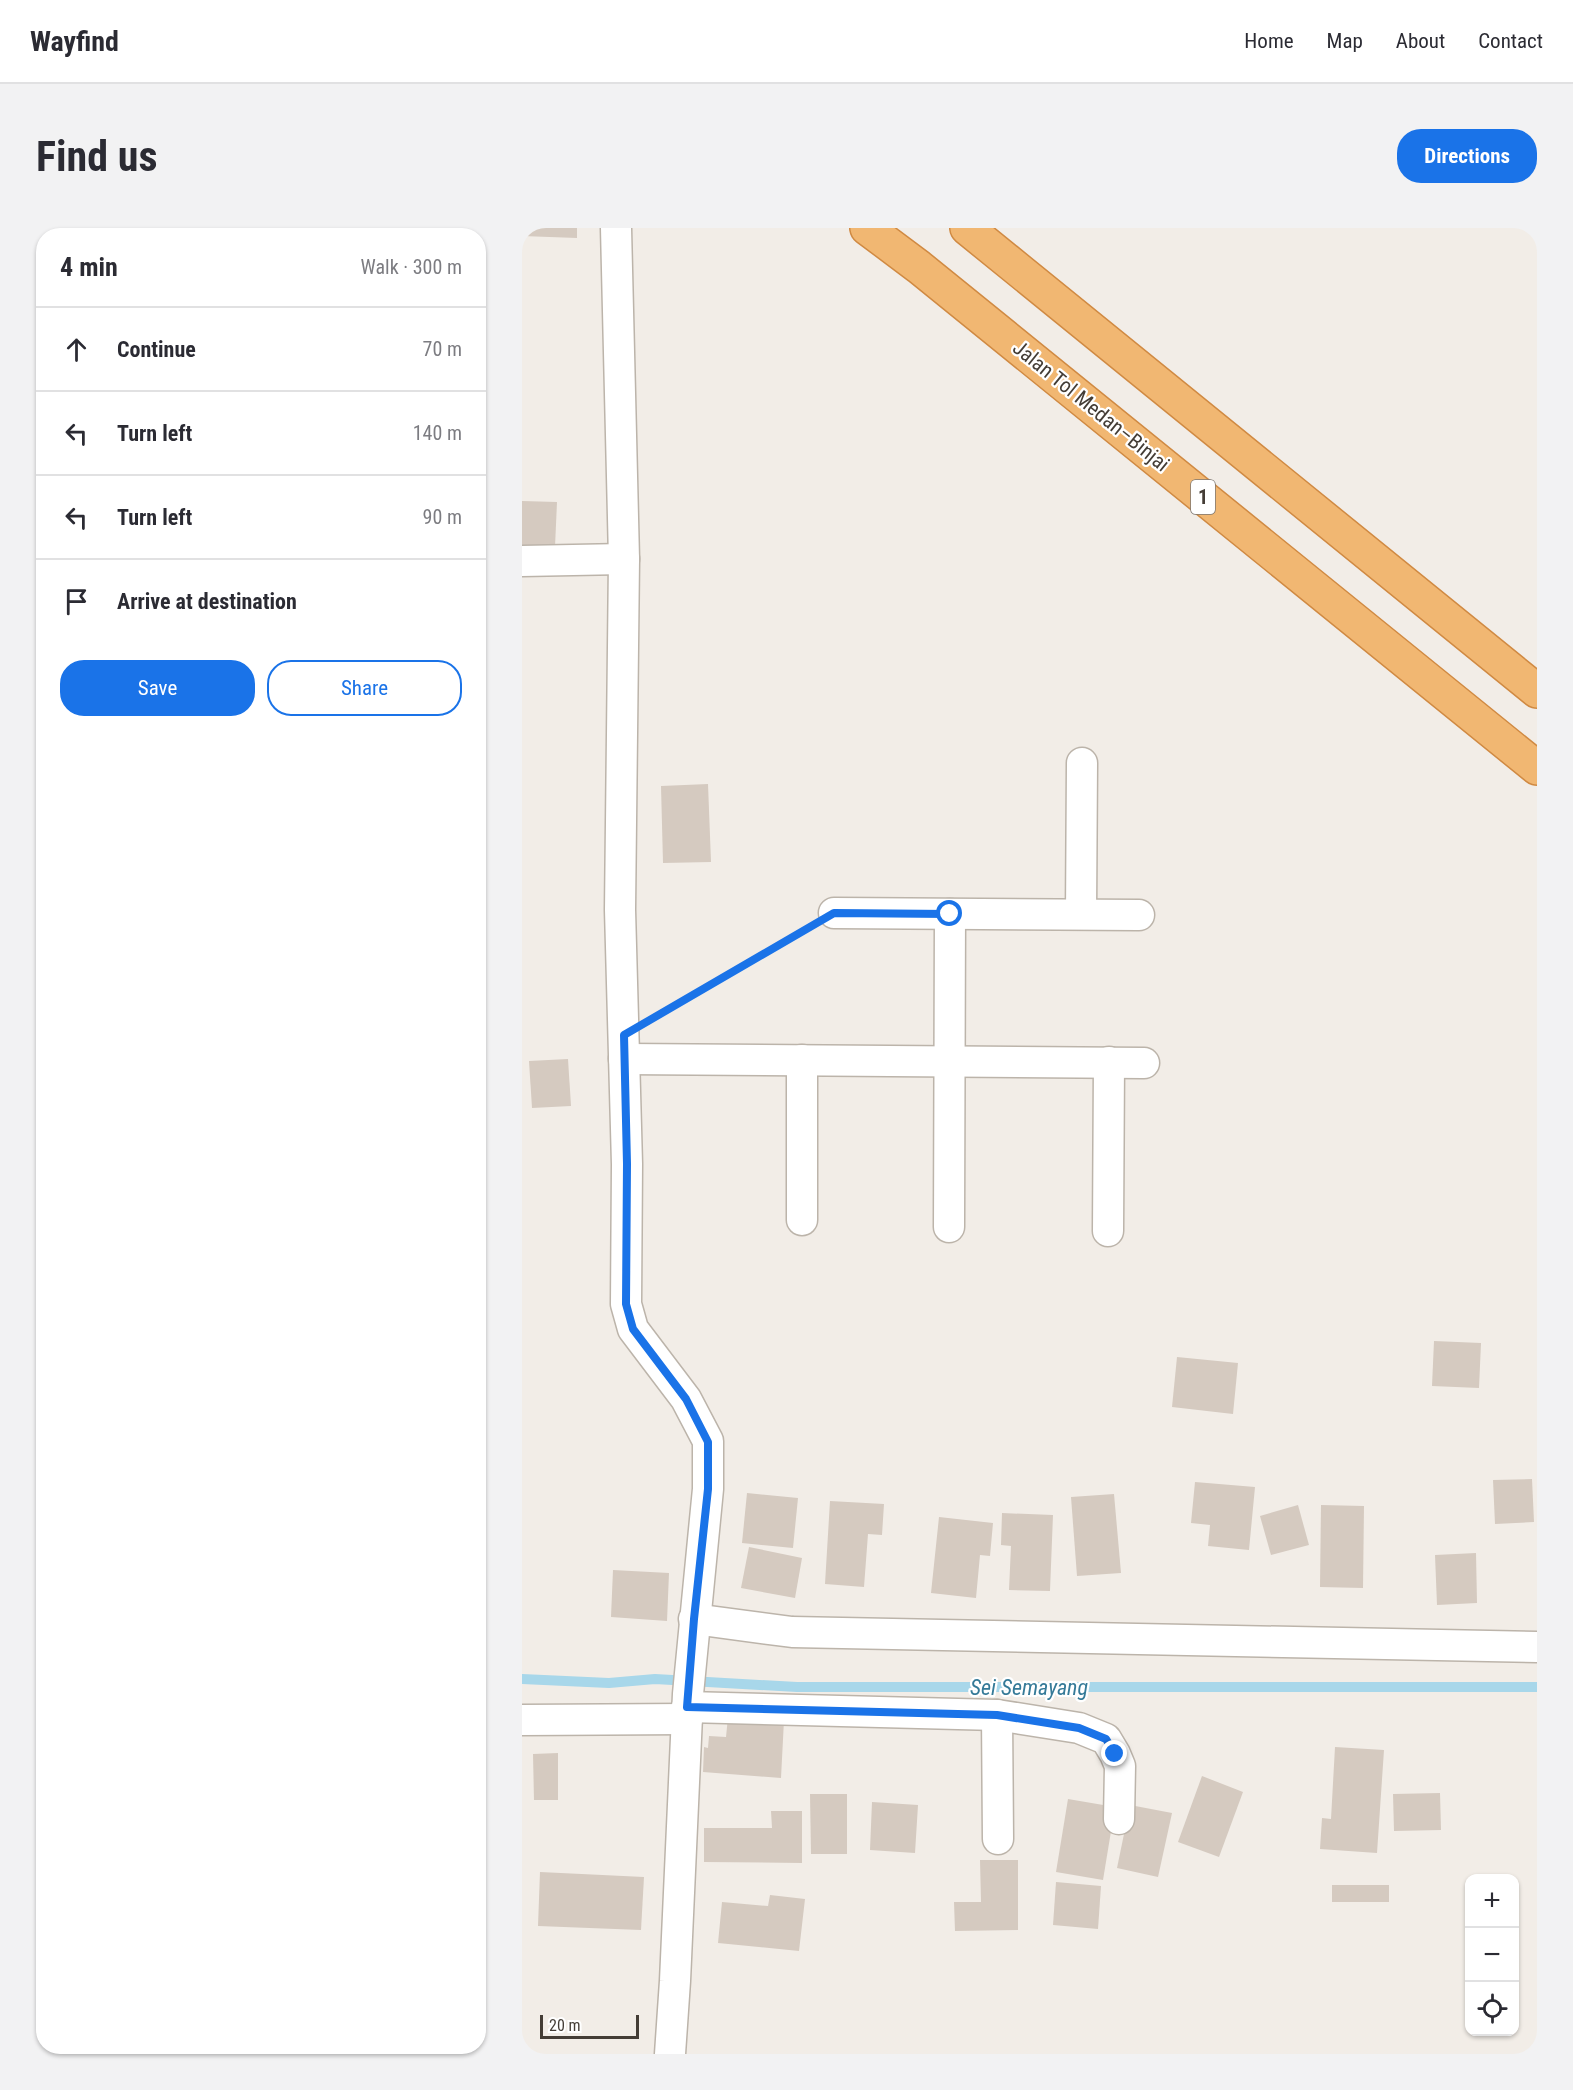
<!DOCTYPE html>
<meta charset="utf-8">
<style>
:root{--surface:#fff;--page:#f2f2f3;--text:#2b2b33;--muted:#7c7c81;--line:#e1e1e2;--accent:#1a73e8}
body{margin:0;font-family:"Roboto Condensed",sans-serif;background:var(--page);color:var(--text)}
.controls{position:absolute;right:18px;bottom:18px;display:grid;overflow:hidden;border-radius:12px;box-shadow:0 2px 4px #0004}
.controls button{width:54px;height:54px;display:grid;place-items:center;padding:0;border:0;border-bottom:2px solid var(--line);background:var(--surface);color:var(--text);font:30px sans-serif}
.scale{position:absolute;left:18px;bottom:15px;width:99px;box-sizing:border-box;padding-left:6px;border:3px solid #443d36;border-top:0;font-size:16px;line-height:21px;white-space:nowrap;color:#443d36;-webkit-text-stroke:4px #fff;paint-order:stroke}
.stop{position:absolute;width:18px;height:18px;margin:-14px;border:4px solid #1a73e8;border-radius:50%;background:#fff}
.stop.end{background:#1a73e8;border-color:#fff;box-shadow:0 2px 6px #0008}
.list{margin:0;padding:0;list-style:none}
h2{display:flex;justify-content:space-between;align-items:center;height:78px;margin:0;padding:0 24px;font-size:26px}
h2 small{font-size:20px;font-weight:400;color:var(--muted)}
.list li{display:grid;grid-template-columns:39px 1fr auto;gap:18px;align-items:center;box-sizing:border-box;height:84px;padding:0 24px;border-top:2px solid var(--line)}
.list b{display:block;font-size:22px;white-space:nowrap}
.list em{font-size:20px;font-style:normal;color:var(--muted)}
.actions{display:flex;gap:12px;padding:18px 24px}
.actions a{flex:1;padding:14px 0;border:2px solid var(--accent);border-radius:24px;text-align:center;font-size:21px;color:var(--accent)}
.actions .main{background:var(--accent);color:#fff}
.icon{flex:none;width:33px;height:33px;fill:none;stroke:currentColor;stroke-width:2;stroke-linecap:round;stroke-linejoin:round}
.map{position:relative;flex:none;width:1015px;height:1826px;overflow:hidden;border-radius:24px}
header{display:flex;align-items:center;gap:36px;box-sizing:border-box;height:84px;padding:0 30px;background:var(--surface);border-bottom:2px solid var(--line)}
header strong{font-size:28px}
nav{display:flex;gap:33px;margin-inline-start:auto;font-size:21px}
.intro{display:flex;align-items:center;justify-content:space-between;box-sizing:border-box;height:144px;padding:0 36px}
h1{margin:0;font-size:42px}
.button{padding:15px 27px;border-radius:24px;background:var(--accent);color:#fff;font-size:21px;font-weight:700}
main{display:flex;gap:36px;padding:0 36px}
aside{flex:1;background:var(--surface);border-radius:24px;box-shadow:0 2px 4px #0004}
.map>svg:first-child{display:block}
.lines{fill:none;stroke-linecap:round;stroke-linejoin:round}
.stream{stroke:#a8d7ea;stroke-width:10}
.building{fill:#d5cac0}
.minor-casing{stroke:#bcb4aa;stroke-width:33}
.motorway-casing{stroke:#d08a43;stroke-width:36}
.path{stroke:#bdae9d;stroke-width:4;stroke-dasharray:3 3;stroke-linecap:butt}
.minor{stroke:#fff;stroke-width:30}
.motorway{stroke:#f1b772;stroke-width:33}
.route{stroke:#1a73e8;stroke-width:8}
.labels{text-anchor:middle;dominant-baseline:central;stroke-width:4.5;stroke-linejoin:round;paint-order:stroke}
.shield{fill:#fff;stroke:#7c7772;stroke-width:1.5}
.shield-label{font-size:20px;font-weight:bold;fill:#443d36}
.street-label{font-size:21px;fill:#443d36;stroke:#fff}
.water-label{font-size:22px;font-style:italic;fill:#357a98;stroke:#fff}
</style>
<header>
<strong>Wayfind</strong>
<nav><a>Home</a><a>Map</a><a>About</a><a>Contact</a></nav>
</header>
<div class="intro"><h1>Find us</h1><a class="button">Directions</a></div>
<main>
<aside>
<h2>4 min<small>Walk · 300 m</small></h2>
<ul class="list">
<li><svg class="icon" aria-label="ahead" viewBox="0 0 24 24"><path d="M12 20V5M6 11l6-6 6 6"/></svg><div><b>Continue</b></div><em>70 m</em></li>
<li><svg class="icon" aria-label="left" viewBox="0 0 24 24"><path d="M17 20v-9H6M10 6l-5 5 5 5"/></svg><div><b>Turn left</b></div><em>140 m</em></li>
<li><svg class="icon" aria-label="left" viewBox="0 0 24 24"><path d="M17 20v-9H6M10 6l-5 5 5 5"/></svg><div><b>Turn left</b></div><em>90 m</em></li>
<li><svg class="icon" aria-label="arrive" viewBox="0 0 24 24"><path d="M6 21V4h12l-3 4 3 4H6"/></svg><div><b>Arrive at destination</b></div></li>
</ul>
<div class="actions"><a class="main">Save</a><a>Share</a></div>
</aside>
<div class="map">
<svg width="1015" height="1826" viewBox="0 0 1015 1826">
<rect width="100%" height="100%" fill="#f2ede7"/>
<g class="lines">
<path class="stream" d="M0 1451 87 1455 133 1451 275 1459H1015"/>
</g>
<g class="building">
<path d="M0 0H55V10L0 8Z"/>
<path d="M0 273 35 274 33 319 0 317Z"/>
<path d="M186 556 189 634 141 635 139 558Z"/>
<path d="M46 831 49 878 10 880 7 833Z"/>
<path d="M912 1113 959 1115 957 1160 910 1158Z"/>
<path d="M655 1129 716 1135 711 1186 650 1179Z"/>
<path d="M1010 1251 1012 1294 973 1296 971 1252Z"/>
<path d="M673 1254 733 1259 727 1322 686 1318 688 1297 669 1295Z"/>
<path d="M225 1265 276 1270 271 1320 220 1315Z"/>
<path d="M592 1266 599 1345 555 1348 549 1269Z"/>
<path d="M308 1273 362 1276 360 1307 346 1306 342 1359 303 1356Z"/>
<path d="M776 1277 787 1317 749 1327 738 1288Z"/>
<path d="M799 1277 842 1278 841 1360 798 1359Z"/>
<path d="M480 1285 531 1287 528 1363 487 1362 489 1318 479 1317Z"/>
<path d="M417 1289 471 1295 468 1328 458 1327 454 1370 409 1365Z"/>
<path d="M227 1319 280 1330 273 1370 219 1360Z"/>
<path d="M954 1325 955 1375 915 1377 913 1327Z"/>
<path d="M91 1342 147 1345 145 1393 89 1389Z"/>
<path d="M206 1489 262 1492 259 1550 181 1544 182 1519 186 1520 187 1508 204 1509Z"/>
<path d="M813 1519 862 1522 855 1625 798 1621 800 1590 809 1591Z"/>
<path d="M36 1525V1572H12L11 1526Z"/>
<path d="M680 1548 721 1564 697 1629 656 1614Z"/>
<path d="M918 1565 919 1602 872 1603 871 1566Z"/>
<path d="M288 1566H325V1626H289Z"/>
<path d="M546 1571 593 1579 581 1652 534 1644Z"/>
<path d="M350 1574 396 1577 393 1625 348 1622Z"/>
<path d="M608 1577 650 1585 636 1649 595 1640Z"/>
<path d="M249 1583H280V1635L182 1634V1600H250Z"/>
<path d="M458 1632H496V1702L433 1703 432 1674H459Z"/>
<path d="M18 1644 122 1649 119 1702 16 1698Z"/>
<path d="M534 1654 579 1658 576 1701 531 1697Z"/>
<rect x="810" y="1657" width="57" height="17"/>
<path d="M248 1667 283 1671 277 1723 196 1715 200 1674 246 1678Z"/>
</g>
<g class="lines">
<g class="minor-casing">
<g id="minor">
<path d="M94 0 102 331 98 682 105 936 104 1076 111 1101 164 1171 186 1213V1261L166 1466 153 1753 148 1826"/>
<path d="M0 333 102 331"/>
<path d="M312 685 617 687"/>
<path d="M559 686 560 535"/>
<path d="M102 831 622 835"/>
<path d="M280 992V832"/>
<path d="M427 999 428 686"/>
<path d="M586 1003 587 834"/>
<path d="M172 1391 270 1404 1015 1419"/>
<path d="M165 1479 475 1487 557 1500 584 1511 593 1526 598 1538 597 1591"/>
<path d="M475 1487 476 1611"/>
<path d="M0 1492 165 1491"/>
</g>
</g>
<g class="motorway-casing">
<g id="motorway">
<path d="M345 0 397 39 1015 540"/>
<path d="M445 0 1015 463"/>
</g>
</g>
<path class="path" d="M133 789 285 701"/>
<use href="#minor" class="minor"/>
<use href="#motorway" class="motorway"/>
</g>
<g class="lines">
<path class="route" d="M428 686 312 685 102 807 105 936 104 1076 111 1101 164 1171 186 1214V1261L172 1391 165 1479 475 1487 557 1500 584 1511 593 1526"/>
</g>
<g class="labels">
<rect class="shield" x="669" y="252" width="24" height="34" rx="4.5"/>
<g class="shield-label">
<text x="681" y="269">1</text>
</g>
<g class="street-label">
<text transform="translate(569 178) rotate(39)">Jalan Tol Medan–Binjai</text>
</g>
<g class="water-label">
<text x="507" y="1459">Sei Semayang</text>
</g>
</g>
</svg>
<div class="controls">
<button>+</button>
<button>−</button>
<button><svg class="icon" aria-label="locate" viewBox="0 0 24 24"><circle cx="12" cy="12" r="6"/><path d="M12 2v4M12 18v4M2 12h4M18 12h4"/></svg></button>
</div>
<div class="scale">20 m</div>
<div class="stop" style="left:428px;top:686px"></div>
<div class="stop end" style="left:593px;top:1526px"></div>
</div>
</main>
